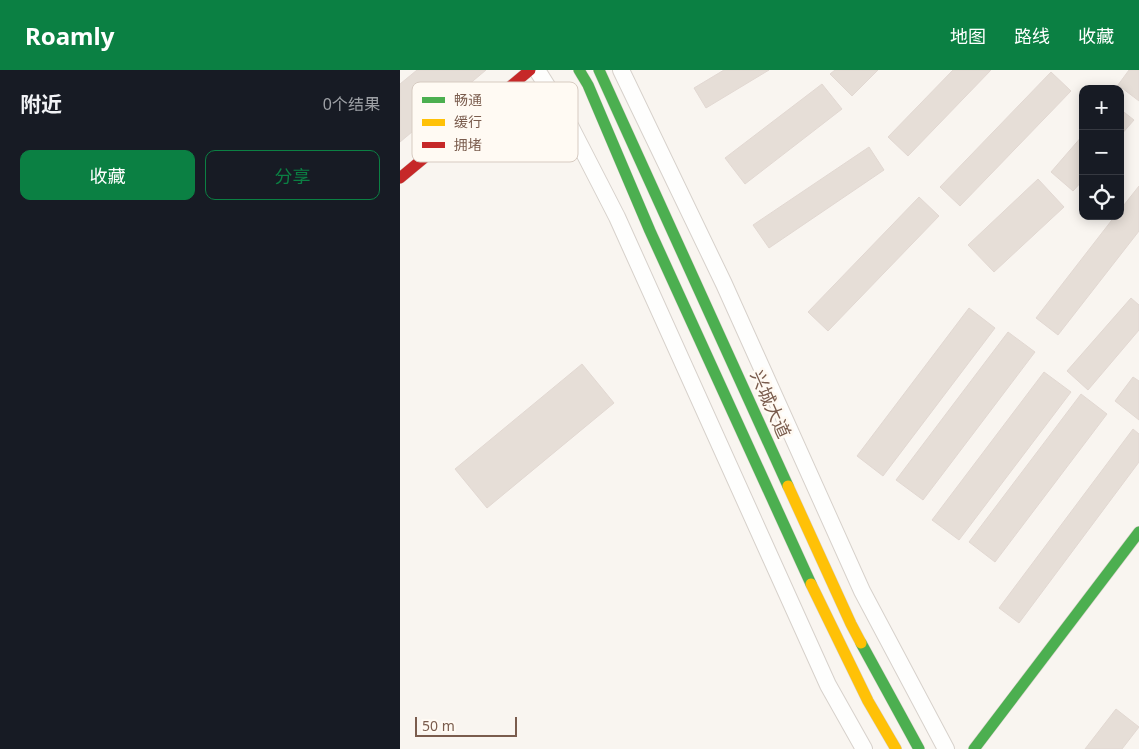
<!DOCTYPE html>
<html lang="zh">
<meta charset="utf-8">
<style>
:root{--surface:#171b24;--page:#20242c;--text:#f1f3f6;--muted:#9ea1a6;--line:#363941;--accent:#0b8043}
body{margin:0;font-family:"Noto Sans","Noto Sans SC",sans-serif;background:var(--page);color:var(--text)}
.controls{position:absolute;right:15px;top:15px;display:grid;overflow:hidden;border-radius:10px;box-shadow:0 2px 12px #0003}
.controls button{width:45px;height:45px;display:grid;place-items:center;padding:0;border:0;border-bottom:1px solid var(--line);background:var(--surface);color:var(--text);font:25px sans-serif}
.scale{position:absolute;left:15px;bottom:12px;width:102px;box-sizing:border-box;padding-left:5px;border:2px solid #7a5c4d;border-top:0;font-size:14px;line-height:18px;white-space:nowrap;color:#7a5c4d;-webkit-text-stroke:4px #fffaf3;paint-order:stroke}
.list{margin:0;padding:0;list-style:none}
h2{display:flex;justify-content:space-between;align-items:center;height:65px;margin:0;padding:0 20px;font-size:21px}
h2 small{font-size:16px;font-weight:400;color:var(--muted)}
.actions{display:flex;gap:10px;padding:15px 20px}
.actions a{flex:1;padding:11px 0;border:1px solid var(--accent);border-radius:10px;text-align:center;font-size:18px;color:var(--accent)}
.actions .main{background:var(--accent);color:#fff}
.icon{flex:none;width:28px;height:28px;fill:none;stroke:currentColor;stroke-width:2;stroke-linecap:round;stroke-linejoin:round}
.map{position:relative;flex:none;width:739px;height:679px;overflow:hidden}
header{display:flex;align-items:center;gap:30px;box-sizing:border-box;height:70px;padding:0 25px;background:var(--accent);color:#fff}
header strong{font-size:24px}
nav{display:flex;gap:28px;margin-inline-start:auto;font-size:18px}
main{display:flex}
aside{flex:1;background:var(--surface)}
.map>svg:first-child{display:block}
.building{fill:#e6ded7;stroke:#e2d8d2}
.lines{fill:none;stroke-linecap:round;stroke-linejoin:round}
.street-casing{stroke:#d7d1cb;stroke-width:18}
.fast-casing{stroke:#d9d2cb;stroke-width:12}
.slow-casing{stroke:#d9d2cb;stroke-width:12}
.jam-casing{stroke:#d9d2cb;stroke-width:12}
.street{stroke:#fefefd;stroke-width:16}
.fast{stroke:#4caf50;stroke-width:11}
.slow{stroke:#ffc107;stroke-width:11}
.jam{stroke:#c62828;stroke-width:11}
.labels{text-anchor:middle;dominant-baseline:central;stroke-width:5;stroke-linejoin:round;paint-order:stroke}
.street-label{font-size:18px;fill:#7a5c4d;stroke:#fffaf3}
.key{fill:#fffaf3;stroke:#d7cbc1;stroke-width:1}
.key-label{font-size:14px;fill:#7a5c4d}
</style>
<header>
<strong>Roamly</strong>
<nav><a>地图</a><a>路线</a><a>收藏</a></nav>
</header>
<main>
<aside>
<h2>附近<small>0个结果</small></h2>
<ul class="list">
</ul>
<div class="actions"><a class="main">收藏</a><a>分享</a></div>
</aside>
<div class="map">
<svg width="739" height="679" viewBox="0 0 739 679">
<rect width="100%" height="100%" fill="#f9f5f0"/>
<g class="building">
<path d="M17 0H86L0 72V14Z"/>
<path d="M324 0H369L306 38 294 18Z"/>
<path d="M435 0H478L452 26 430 4Z"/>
<path d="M553 0H591L508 86 488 67Z"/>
<path d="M729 0H739V31L718 15Z"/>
<path d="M651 2 671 21 560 136 540 117Z"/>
<path d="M422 14 442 39 345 114 325 88Z"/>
<path d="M720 39 734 50 720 66Z"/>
<path d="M683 65V110L673 121 651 102Z"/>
<path d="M469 77 484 100 369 178 353 155Z"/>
<path d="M638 109 664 137 594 202 568 175Z"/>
<path d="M739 116V161L658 265 636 248 715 146H720V140Z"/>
<path d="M519 127 539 146 428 261 408 242Z"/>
<path d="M731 228 739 235V260L688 320 667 301Z"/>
<path d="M569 238 595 258 483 406 457 386Z"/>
<path d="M608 262 635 282 523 430 496 410Z"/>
<path d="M182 294 214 333 87 438 55 399Z"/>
<path d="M644 302 671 322 559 470 532 450Z"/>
<path d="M733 307 739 311V350L715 331Z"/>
<path d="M681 324 707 344 595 492 569 472Z"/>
<path d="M733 359 739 364V392L619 553 599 538Z"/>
<path d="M716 639 739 657 722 679H685Z"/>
</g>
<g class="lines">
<g class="street-casing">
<g id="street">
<path d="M137 0 162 40 217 147 428 615 464 679"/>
<path d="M221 0 324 214 462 521 546 679"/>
</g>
</g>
<g class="fast-casing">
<g id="fast">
<path d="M179 0 188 15 250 161 411 514"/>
<path d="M199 0 388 416"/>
<path d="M461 573 519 679"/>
<path d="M574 679 739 462"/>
</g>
</g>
<g class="slow-casing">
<g id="slow">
<path d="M388 416 451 554 461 573"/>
<path d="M411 514 468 631 496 679"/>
</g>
</g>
<g class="jam-casing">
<path id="jam" d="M0 108 130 0"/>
</g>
<use href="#street" class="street"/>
<use href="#fast" class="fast"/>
<use href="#slow" class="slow"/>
<use href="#jam" class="jam"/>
</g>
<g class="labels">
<g class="street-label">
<text transform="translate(371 334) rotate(66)">兴城大道</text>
</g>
</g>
<rect x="12" y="12" width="166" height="80" rx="8" class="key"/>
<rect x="22" y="27" width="23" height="6" fill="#4caf50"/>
<rect x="22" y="49" width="23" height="7" fill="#ffc107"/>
<rect x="22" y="72" width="23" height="6" fill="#c62828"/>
<g class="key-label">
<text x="54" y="35">畅通</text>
<text x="54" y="57">缓行</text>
<text x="54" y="80">拥堵</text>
</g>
</svg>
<div class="controls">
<button>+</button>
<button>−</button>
<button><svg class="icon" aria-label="locate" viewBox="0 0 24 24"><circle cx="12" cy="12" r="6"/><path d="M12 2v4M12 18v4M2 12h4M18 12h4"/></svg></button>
</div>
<div class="scale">50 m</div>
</div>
</main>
